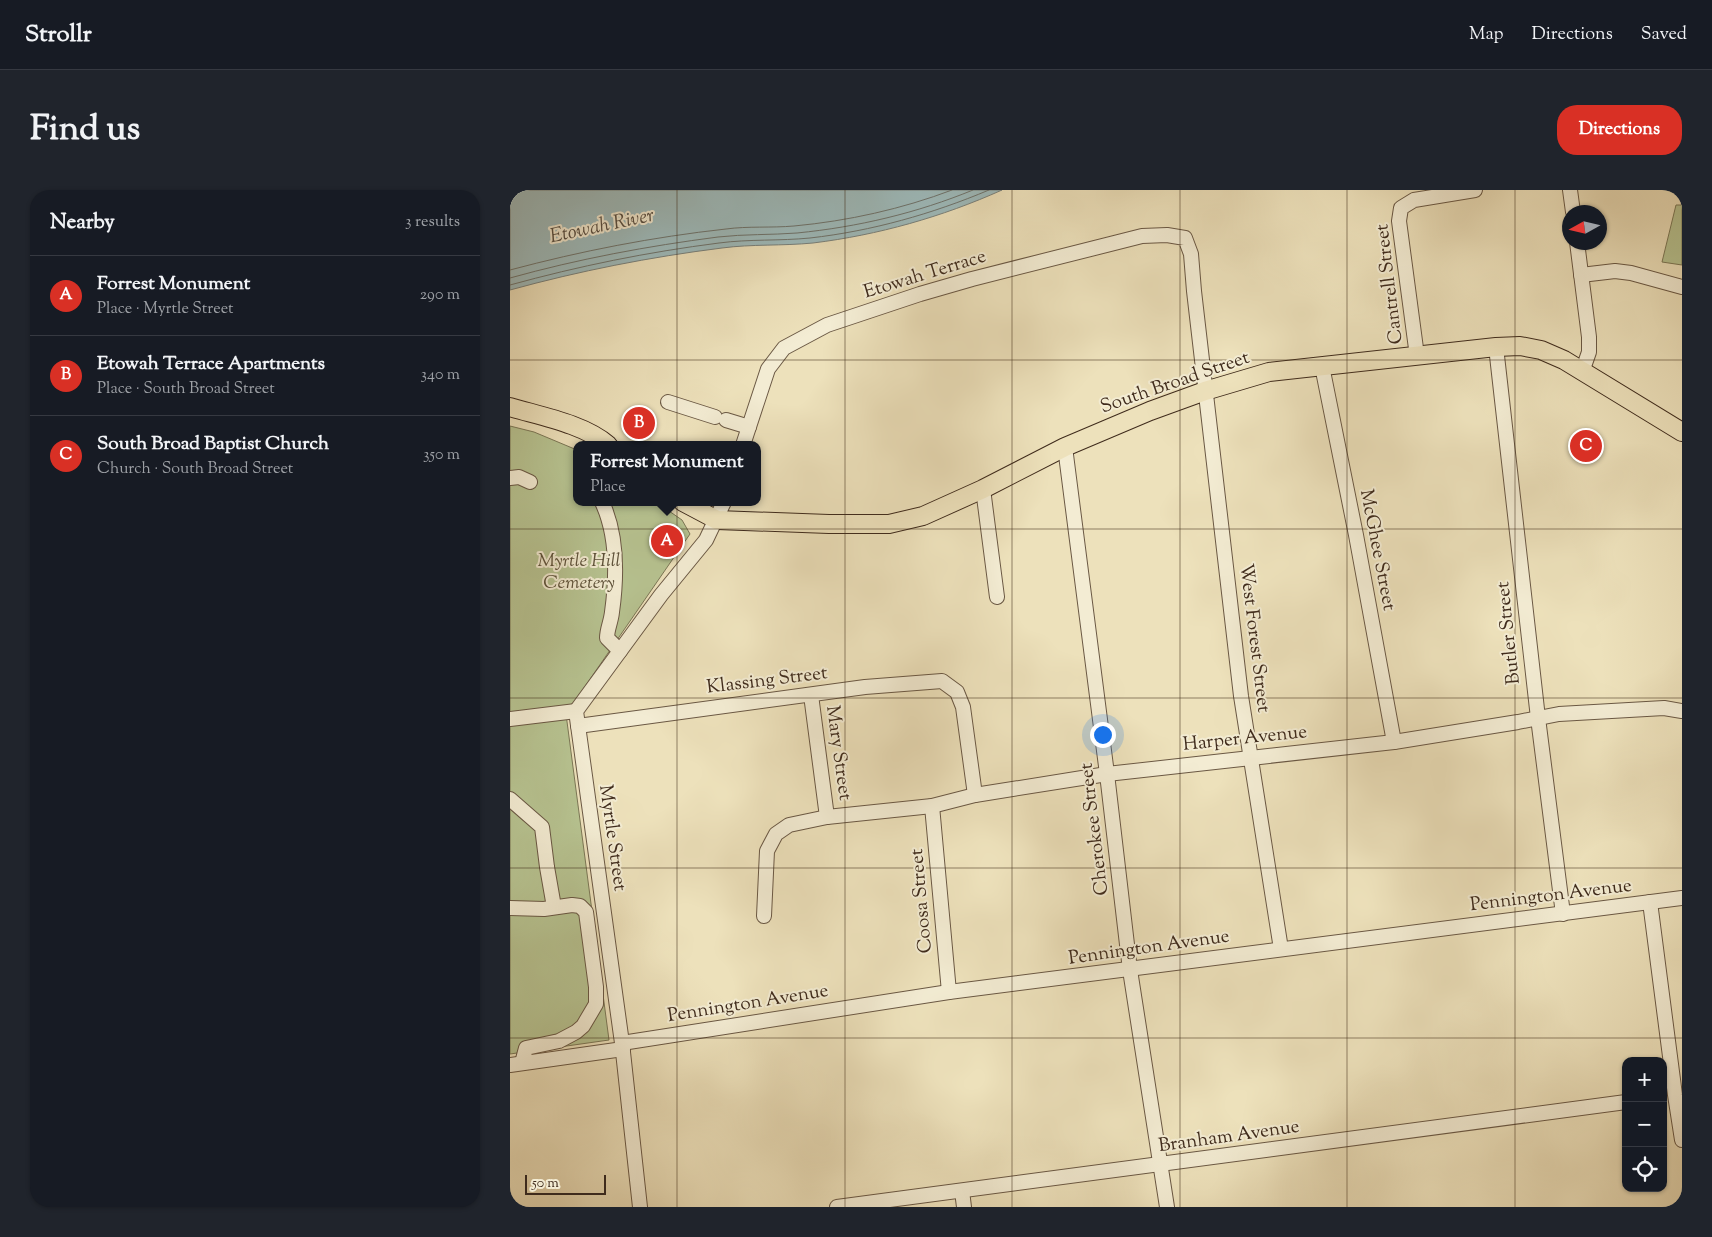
<!DOCTYPE html>
<meta charset="utf-8">
<style>
:root{--surface:#171b24;--page:#20242c;--text:#f1f3f6;--muted:#9ea1a6;--line:#363941;--accent:#d93025}
body{margin:0;font-family:"Sorts Mill Goudy",serif;background:var(--page);color:var(--text)}
.controls{position:absolute;right:15px;bottom:15px;display:grid;overflow:hidden;border-radius:10px;box-shadow:0 1px 4px #0004}
.controls button{width:45px;height:45px;display:grid;place-items:center;padding:0;border:0;border-bottom:1px solid var(--line);background:var(--surface);color:var(--text);font:25px sans-serif}
.compass{position:absolute;left:1052px;top:15px;width:45px;height:45px;border-radius:50%;background:var(--surface);box-shadow:0 1px 4px #0004;rotate:262deg}
.scale{position:absolute;left:15px;bottom:12px;width:81px;box-sizing:border-box;padding-left:5px;border:2px solid #3f2b1c;border-top:0;font-size:14px;line-height:18px;white-space:nowrap;color:#3f2b1c;-webkit-text-stroke:4px #f3ecd3;paint-order:stroke}
.you{position:absolute;left:592px;top:544px;width:18px;height:18px;margin:-12px;border:4px solid #fff;border-radius:50%;background:#1a73e8;box-shadow:0 0 0 8px #1a73e833}
.badge{display:grid;place-items:center;width:32px;height:32px;border-radius:50%;background:var(--accent);color:#fff;font-size:16px;font-weight:700}
.pin{position:absolute;translate:-50% -50%;border:2px solid #fff;box-shadow:0 1px 5px #0006}
.popup{position:absolute;left:63px;top:251px;width:188px;height:65px;box-sizing:border-box;display:grid;place-content:center;border-radius:10px;background:var(--surface);filter:drop-shadow(0 1px 4px #0005);font-size:16px;white-space:nowrap;color:var(--muted)}
.popup b{font-size:19px;color:var(--text)}
.popup::after{content:'';position:absolute;left:50%;top:100%;margin-left:-10px;border:10px solid transparent;border-top-color:var(--surface)}
.list{margin:0;padding:0;list-style:none}
h2{display:flex;justify-content:space-between;align-items:center;height:65px;margin:0;padding:0 20px;font-size:21px}
h2 small{font-size:16px;font-weight:400;color:var(--muted)}
.list li{display:grid;grid-template-columns:32px 1fr auto;gap:15px;align-items:center;box-sizing:border-box;height:80px;padding:0 20px;border-top:1px solid var(--line)}
.list b{display:block;font-size:19px;white-space:nowrap}
.list p{margin:0;font-size:16px;white-space:nowrap;color:var(--muted)}
.list em{font-size:16px;font-style:normal;color:var(--muted)}
.icon{flex:none;width:28px;height:28px;fill:none;stroke:currentColor;stroke-width:2;stroke-linecap:round;stroke-linejoin:round}
.map{position:relative;flex:none;width:1172px;height:1017px;overflow:hidden;border-radius:20px}
header{display:flex;align-items:center;gap:30px;box-sizing:border-box;height:70px;padding:0 25px;background:var(--surface);border-bottom:1px solid var(--line)}
header strong{font-size:24px}
nav{display:flex;gap:28px;margin-inline-start:auto;font-size:18px}
.intro{display:flex;align-items:center;justify-content:space-between;box-sizing:border-box;height:120px;padding:0 30px}
h1{margin:0;font-size:35px}
.button{padding:12px 22px;border-radius:20px;background:var(--accent);color:#fff;font-size:18px;font-weight:700}
main{display:flex;gap:30px;padding:0 30px}
aside{flex:1;background:var(--surface);border-radius:20px;box-shadow:0 1px 4px #0004}
.map>svg:first-child{display:block}
.green{fill:#b7c391;stroke:#7b7756}
.water{fill:#9ebbbc;stroke:#78817c}
.lines{fill:none;stroke-linecap:round;stroke-linejoin:round}
.shore{stroke:#6e736c;stroke-width:1}
.minor-casing{stroke:#6a5844;stroke-width:16}
.major-casing{stroke:#3f2b1c;stroke-width:20}
.minor{stroke:#f3ecd3;stroke-width:14}
.major{stroke:#ede1bb;stroke-width:18}
.grid{fill:none;stroke:#3f2b1c;stroke-width:1;stroke-opacity:0.55}
.labels{text-anchor:middle;dominant-baseline:central;stroke-width:4;stroke-linejoin:round;paint-order:stroke}
.street-label{font-size:19px;fill:#3f2b1c;stroke:#f3ecd3}
.park-label{font-size:19px;font-style:italic;fill:#5d5139;stroke:#f3ecd3}
.water-label{font-size:20px;font-style:italic;fill:#574f44;stroke:#f3ecd3}
</style>
<header>
<strong>Strollr</strong>
<nav><a>Map</a><a>Directions</a><a>Saved</a></nav>
</header>
<div class="intro"><h1>Find us</h1><a class="button">Directions</a></div>
<main>
<aside>
<h2>Nearby<small>3 results</small></h2>
<ul class="list">
<li><span class="badge">A</span><div><b>Forrest Monument</b><p>Place · Myrtle Street</p></div><em>290 m</em></li>
<li><span class="badge">B</span><div><b>Etowah Terrace Apartments</b><p>Place · South Broad Street</p></div><em>340 m</em></li>
<li><span class="badge">C</span><div><b>South Broad Baptist Church</b><p>Church · South Broad Street</p></div><em>350 m</em></li>
</ul>
</aside>
<div class="map">
<svg width="1172" height="1017" viewBox="0 0 1172 1017">
<rect width="100%" height="100%" fill="#ede1bb"/>
<filter id="stains"><feTurbulence type="fractalNoise" baseFrequency=".004" numOctaves="4"/><feColorMatrix values="0 0 0 0 .2 0 0 0 0 .09 0 0 0 0 .02 0 0 0 .5 -.17"/></filter>
<radialGradient id="worn" r=".72"><stop offset=".6" stop-color="#630" stop-opacity="0"/><stop offset="1" stop-color="#630" stop-opacity=".3"/></radialGradient>
<g class="green">
<path d="M1166 15H1172V75L1152 72Z"/>
<path d="M0 236 24 242 67 260V312H146L172 330 180 344 56 524 99 850 0 864Z"/>
</g>
<path class="water" d="M0 0H492C432 27 368 45 303 53 272 56 242 54 212 58 140 67 69 81 0 100Z"/>
<g class="lines">
<g class="shore">
<path d="M0 80C71 61 143 47 216 39 238 36 261 38 284 36 338 31 392 19 442 0"/>
<path d="M0 88C68 69 138 56 208 47 234 44 261 45 287 43 348 37 407 23 463 0"/>
<path d="M0 95C69 76 138 62 209 53 239 49 270 51 300 48 362 41 422 24 479 0"/>
</g>
<g class="minor-casing">
<g id="minor">
<path d="M1060 0 1063 22"/>
<path d="M1067 52 1079 147V162L1072 182"/>
<path d="M1071 85 1105 81 1121 83 1172 97"/>
<path d="M986 157 1028 528 1053 724"/>
<path d="M907 166 889 31 891 18 904 10 965 0"/>
<path d="M812 176 846 345 884 552"/>
<path d="M158 212 205 227"/>
<path d="M216 230 239 237"/>
<path d="M233 255 258 179 274 158 317 135 410 104 462 89 632 46 657 45 675 48 681 64 684 101 731 506 771 759"/>
<path d="M555 257 597 584 620 780 657 1017"/>
<path d="M0 288 9 287 20 292"/>
<path d="M473 299 487 407"/>
<path d="M92 312C108 346 107 386 102 422 101 432 97 439 97 448L110 461"/>
<path d="M301 505 317 627"/>
<path d="M0 529 66 521"/>
<path d="M68 536 355 497 432 491 447 502 453 517 465 605"/>
<path d="M0 609 32 637 37 677 44 717"/>
<path d="M422 616 439 802"/>
<path d="M1140 712 1165 905 1172 950"/>
<path d="M0 718 34 719 62 715 70 716 76 722 86 797V814L73 836 66 842 49 851 16 858 12 873"/>
<path d="M254 726 257 661 266 644 279 635 317 627 422 616 465 605 597 584 884 552 1008 532 1049 524 1154 518 1172 521"/>
<path d="M112 853 439 802 1172 708"/>
<path d="M0 875 113 859"/>
<path d="M452 1001 454 1017"/>
<path d="M130 1017 112 853 66 521 151 405 196 350 214 312"/>
<path d="M327 1017 1116 912"/>
</g>
</g>
<g class="major-casing">
<g id="major">
<path d="M0 217C30 226 74 234 98 255"/>
<path d="M173 312 207 330 319 334H379L413 326 473 299 555 257 640 221 695 201 759 182 986 157 1010 156 1031 160 1054 170 1172 242"/>
</g>
</g>
<use href="#minor" class="minor"/>
<use href="#major" class="major"/>
</g>
<path class="grid" d="M167 0V1017M335 0V1017M502 0V1017M670 0V1017M837 0V1017M1005 0V1017M0 170H1172M0 339H1172M0 508H1172M0 678H1172M0 848H1172"/>
<g class="labels">
<g class="street-label">
<text transform="translate(415 85) rotate(-17)">Etowah Terrace</text>
<text transform="translate(880 94) rotate(-97)">Cantrell Street</text>
<text transform="translate(665 193) rotate(-19)">South Broad Street</text>
<text transform="translate(867 360) rotate(79)">McGhee Street</text>
<text transform="translate(999 443) rotate(-96)">Butler Street</text>
<text transform="translate(744 448) rotate(83)">West Forest Street</text>
<text transform="translate(257 491) rotate(-7)">Klassing Street</text>
<text transform="translate(735 549) rotate(-6)">Harper Avenue</text>
<text transform="translate(328 563) rotate(82)">Mary Street</text>
<text transform="translate(585 639) rotate(-97)">Cherokee Street</text>
<text transform="translate(102 648) rotate(82)">Myrtle Street</text>
<text transform="translate(1041 706) rotate(-7)">Pennington Avenue</text>
<text transform="translate(412 711) rotate(-95)">Coosa Street</text>
<text transform="translate(639 758) rotate(-8)">Pennington Avenue</text>
<text transform="translate(238 814) rotate(-9)">Pennington Avenue</text>
<text transform="translate(719 947) rotate(-8)">Branham Avenue</text>
</g>
<g class="park-label">
<text x="69" y="371">Myrtle Hill<tspan x="69" dy="22">Cemetery</tspan></text>
</g>
<g class="water-label">
<text transform="translate(92 37) rotate(-12)">Etowah River</text>
</g>
</g>
<rect width="100%" height="100%" filter="url(#stains)"/>
<rect width="100%" height="100%" fill="url(#worn)"/>
</svg>
<div class="controls">
<button>+</button>
<button>−</button>
<button><svg class="icon" aria-label="locate" viewBox="0 0 24 24"><circle cx="12" cy="12" r="6"/><path d="M12 2v4M12 18v4M2 12h4M18 12h4"/></svg></button>
</div>
<svg class="compass" viewBox="-18 -18 36 36"><path d="M0-13l5 13h-10z" fill="#e53935"/><path d="M0 13l5-13h-10z" fill="#9ea1a6"/></svg>
<div class="scale">50 m</div>
<div class="you"></div>
<div class="pin badge" style="left:157px;top:351px">A</div>
<div class="popup"><b>Forrest Monument</b>Place</div>
<div class="pin badge" style="left:129px;top:233px">B</div>
<div class="pin badge" style="left:1076px;top:256px">C</div>
</div>
</main>
